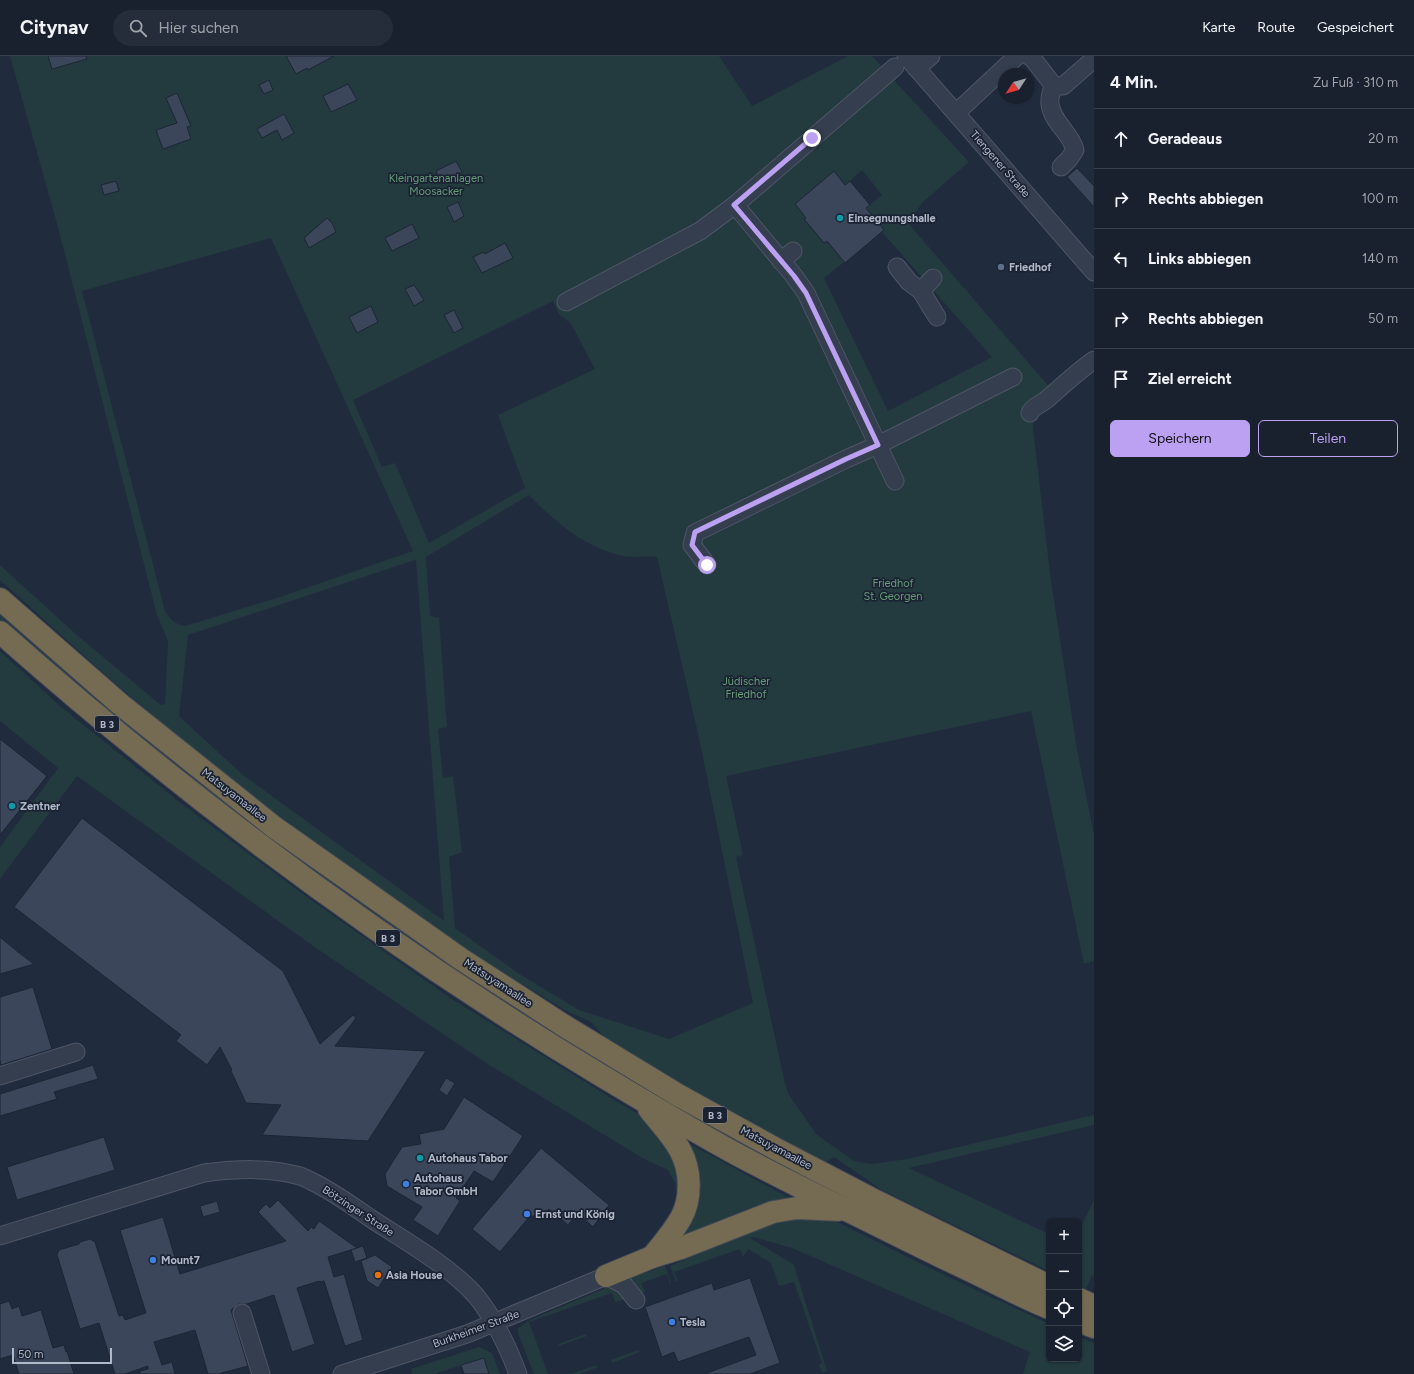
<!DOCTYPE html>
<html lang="de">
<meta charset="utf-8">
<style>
:root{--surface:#19202e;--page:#262d3a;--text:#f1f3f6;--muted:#9fa3aa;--line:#373e4a;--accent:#bca0f2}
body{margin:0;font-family:Figtree,sans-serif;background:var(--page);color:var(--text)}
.controls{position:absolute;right:12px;bottom:12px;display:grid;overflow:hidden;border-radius:6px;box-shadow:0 1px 3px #0004}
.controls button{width:36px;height:36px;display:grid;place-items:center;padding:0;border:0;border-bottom:1px solid var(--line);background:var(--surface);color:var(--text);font:20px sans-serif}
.compass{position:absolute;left:998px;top:12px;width:36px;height:36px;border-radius:50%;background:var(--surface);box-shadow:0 1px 3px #0004;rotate:234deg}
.scale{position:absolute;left:12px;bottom:10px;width:100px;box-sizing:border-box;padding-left:4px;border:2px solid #b1b9c9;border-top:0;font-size:11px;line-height:14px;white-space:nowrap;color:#b1b9c9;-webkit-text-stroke:3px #1b2333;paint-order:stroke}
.stop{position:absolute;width:12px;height:12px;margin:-9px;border:3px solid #bca0f2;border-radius:50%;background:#fff}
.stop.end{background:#bca0f2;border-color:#fff;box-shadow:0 1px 4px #0008}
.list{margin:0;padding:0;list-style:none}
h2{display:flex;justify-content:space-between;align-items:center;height:52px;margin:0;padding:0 16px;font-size:17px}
h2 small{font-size:13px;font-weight:400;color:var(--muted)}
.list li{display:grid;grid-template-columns:26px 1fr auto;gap:12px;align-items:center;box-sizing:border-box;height:60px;padding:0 16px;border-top:1px solid var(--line)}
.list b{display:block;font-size:15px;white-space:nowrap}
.list em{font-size:13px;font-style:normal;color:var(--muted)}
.actions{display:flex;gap:8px;padding:12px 16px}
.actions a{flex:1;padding:9px 0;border:1px solid var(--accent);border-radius:6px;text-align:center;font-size:14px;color:var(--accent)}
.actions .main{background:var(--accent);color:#111}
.icon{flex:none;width:22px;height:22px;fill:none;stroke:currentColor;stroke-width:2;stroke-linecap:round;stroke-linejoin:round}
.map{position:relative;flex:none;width:1094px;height:1318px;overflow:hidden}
header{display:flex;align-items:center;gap:24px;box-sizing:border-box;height:56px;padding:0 20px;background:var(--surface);border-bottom:1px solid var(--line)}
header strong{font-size:19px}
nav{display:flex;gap:22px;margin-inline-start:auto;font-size:14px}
.search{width:280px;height:36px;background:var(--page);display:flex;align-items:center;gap:10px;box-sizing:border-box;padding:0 14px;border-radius:22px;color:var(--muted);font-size:15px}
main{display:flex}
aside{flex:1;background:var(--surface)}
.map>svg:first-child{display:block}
.green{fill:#233a3f;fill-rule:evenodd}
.building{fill:#3b465b;stroke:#1d2535}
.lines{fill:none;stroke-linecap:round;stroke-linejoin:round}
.minor-casing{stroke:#4e5666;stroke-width:19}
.highway-casing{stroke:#3e4656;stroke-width:24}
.minor{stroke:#353e4e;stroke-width:17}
.highway{stroke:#756a52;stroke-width:22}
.route{stroke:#bca0f2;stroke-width:5}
.culture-dot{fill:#0f9aa8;stroke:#1b2333;stroke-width:1.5}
.service-dot{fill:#5c6f8a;stroke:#1b2333;stroke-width:1.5}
.shop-dot{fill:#3f7fe0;stroke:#1b2333;stroke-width:1.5}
.food-dot{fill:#e8710a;stroke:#1b2333;stroke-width:1.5}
.labels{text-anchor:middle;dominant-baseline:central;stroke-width:3.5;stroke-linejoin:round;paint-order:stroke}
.shield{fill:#1b2333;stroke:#848c9c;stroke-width:1}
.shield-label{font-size:10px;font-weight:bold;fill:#b1b9c9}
.street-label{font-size:11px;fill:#b1b9c9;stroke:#1b2333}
.park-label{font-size:11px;fill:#669c77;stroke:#1b2333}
.poi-label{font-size:11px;font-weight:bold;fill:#b1b9c9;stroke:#1b2333;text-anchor:start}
</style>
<header>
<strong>Citynav</strong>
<div class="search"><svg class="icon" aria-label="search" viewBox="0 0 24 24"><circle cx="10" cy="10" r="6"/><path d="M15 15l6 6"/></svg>Hier suchen</div>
<nav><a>Karte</a><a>Route</a><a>Gespeichert</a></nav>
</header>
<main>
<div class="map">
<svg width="1094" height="1318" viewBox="0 0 1094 1318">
<rect width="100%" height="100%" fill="#212b3e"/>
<g class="green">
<path d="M10 0H719L752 50 848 0H872L969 106 923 146 908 167 1052 334 1027 350 1022 359 1034 360 1033 372 1051 525 1077 693 1094 779V905L1084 908 1031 655 726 720 743 799 736 801 784 1023 788 1037 816 1078 854 1105 872 1108 907 1103 1094 1059V1069L909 1112 1049 1178V1215L882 1134 834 1101 825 1107 612 990 591 966 568 956 462 891 354 816 205 703 109 622 0 524V509L77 579 161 649 165 648 168 585 157 559 59 175ZM862 114 882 139 870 149 850 125ZM882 176 992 301 888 355 824 222ZM271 182 413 495 280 541 185 570C175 568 170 563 165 555L82 235ZM553 245 559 258 571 268 595 313 498 359 525 432 429 487 395 407 382 411 353 344ZM529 439C556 467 584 491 623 500 634 502 646 500 657 501L699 682 753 947 669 983 579 954 521 919 455 872 449 801 462 796 453 720 443 722 438 673 447 671 439 562 430 560 426 501ZM415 504H416L444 865 243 719 179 660 188 579Z"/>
<path d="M0 557 116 659 173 704 286 793 446 905 664 1043 743 1088 842 1140 742 1093 537 971 345 842 113 662 0 565Z"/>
<path d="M0 595 60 650 182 748 307 841 452 943 611 1042 688 1087 793 1144 932 1213 1049 1268V1303H1079V1281L1094 1287V1318H1023L1030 1296 792 1192 753 1181 750 1182 794 1209 827 1315 822 1317 819 1309 822 1307 794 1226 779 1230 771 1207 748 1193 743 1201 740 1193 674 1216 678 1225H676L670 1210 689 1202 680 1184 675 1151 677 1139 675 1127 668 1114 644 1103 486 1007 313 890 77 720 0 823V791L58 712 0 665Z"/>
<path d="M1094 1144V1220L1092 1219 1086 1233 1079 1229V1175Z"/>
<path d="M665 1210 671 1227 670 1228 667 1218 641 1227 645 1236 640 1237 627 1223Z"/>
<path d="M615 1228 626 1242 623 1244 615 1246 612 1237 529 1266 548 1318H534L518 1277V1272L532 1263Z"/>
<path d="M586 1278 587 1280 559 1290 558 1288Z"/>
<path d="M479 1291 492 1297 500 1318H489L484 1302 434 1318H412L411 1313Z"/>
<path d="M638 1294 640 1296 612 1307 611 1304Z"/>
<path d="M597 1309 598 1311 579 1318H571Z"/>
</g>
<g class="building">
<path d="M48 0H86L87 3 52 13Z"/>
<path d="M286 0H334L308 14 307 12 296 18Z"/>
<path d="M269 24 273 34 264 38 259 29Z"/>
<path d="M348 28 357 44 331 56 323 40Z"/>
<path d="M177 37 191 70 187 71 191 83 163 93 156 74 177 67 166 42Z"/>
<path d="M284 58 294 77 282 84 277 74 262 82 257 73Z"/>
<path d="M456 105 462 116 441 128 436 115Z"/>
<path d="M1077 112 1094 130V151L1067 121Z"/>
<path d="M834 115 845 129 850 125 870 149 866 152 884 174 845 207 827 185 824 187 804 163 806 162 795 148Z"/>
<path d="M116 125 119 135 104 139 101 129Z"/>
<path d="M458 146 464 160 454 166 447 151Z"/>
<path d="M327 162 332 167 336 176 309 192 304 182Z"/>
<path d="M412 168 419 182 392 195 385 182Z"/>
<path d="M505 187 513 202 482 217 473 201 484 196 485 198Z"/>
<path d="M414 229 424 244 414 250 405 233Z"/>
<path d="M371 250 378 266 357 277 349 261Z"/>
<path d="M454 254 463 272 454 277 444 259Z"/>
<path d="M0 683 47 720 0 779Z"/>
<path d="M82 762 283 915 320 988 353 959 356 962 335 990 426 995 368 1085 262 1079 281 1049 246 1047 231 1015 232 1014 220 991 207 1009 176 985 181 979 14 851Z"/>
<path d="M0 881 18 896 34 908 0 918Z"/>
<path d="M33 931 52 993 1 1009 0 1004V941Z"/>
<path d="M93 1009 98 1023 54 1036 57 1043 0 1060V1038Z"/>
<path d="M446 1022 455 1027 447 1040 439 1034Z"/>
<path d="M464 1041 523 1080 493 1126 474 1115 456 1142 460 1145 438 1180 413 1164 422 1151 387 1130 385 1118 402 1091 421 1088 419 1078 444 1073Z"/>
<path d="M104 1081 115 1114 17 1144 7 1111Z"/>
<path d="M541 1092 609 1149 593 1171 578 1157 568 1169 549 1153 544 1158 542 1159 541 1160H530L500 1196 472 1173Z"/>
<path d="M278 1144 308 1175 311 1171 314 1173 319 1165 357 1192 328 1201 334 1221 344 1218 363 1284 345 1290 324 1225 320 1226 319 1225 297 1232 315 1288 292 1296 274 1239 247 1248H239L231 1254 248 1310 218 1318H208L195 1274 154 1286 162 1309 172 1306 175 1318H140V1315L148 1313V1310L125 1318H115L99 1267 80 1273 57 1199 59 1194 79 1188 80 1186 90 1183 95 1186 119 1260 123 1259 125 1264 146 1257 120 1174 163 1161 180 1218 286 1185 258 1156 266 1148 270 1152Z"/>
<path d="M217 1145 220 1156 203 1161 200 1150Z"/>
<path d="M363 1190 367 1202 355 1206 351 1194Z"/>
<path d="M375 1199 392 1211 378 1232 367 1225 361 1205Z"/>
<path d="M750 1222 780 1307 750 1318H707V1317L756 1299 749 1281 678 1306 674 1296 662 1301 645 1251 712 1227 714 1234Z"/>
<path d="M9 1245 12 1253 19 1250 22 1260 41 1254 53 1292 64 1289 66 1296 67 1295 74 1318H19L13 1299 0 1303V1248Z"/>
<path d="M484 1302 489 1318H464L461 1309Z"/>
</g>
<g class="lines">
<g class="minor-casing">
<g id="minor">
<path d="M906 0 1094 216"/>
<path d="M1029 0 1033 3 1054 30H1063L1094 3"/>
<path d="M916 12 931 0"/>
<path d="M1053 29C1052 35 1049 42 1050 48 1052 66 1071 77 1075 94L1069 103 1061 111"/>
<path d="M956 57 1017 0"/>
<path d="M735 149 794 220 806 237 895 425"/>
<path d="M781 205 793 195"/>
<path d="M897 211 909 226 921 235 933 222"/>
<path d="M921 235 937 261"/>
<path d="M566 246 700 175 735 149 895 11"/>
<path d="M1030 357C1033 350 1040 349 1046 344 1062 330 1077 316 1094 304"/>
<path d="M707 509 692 489 695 477 846 403 878 389 1013 321"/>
<path d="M0 1020 76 996"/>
<path d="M0 1180 204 1117C237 1113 268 1111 300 1120 306 1122 311 1125 317 1128 336 1138 353 1150 370 1162 405 1185 450 1210 477 1241 495 1264 508 1291 518 1318"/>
<path d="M242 1257 261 1318"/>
<path d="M342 1318 467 1278 606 1220 624 1229 636 1244"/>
</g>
</g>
<g class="highway-casing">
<g id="highway">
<path d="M0 543 120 648 274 771 461 903 563 969 678 1039 776 1093 870 1142 1049 1230"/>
<path d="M0 576C185 740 385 889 597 1017 644 1045 690 1073 738 1099 783 1123 828 1145 873 1167 905 1183 937 1199 969 1214 996 1227 1022 1241 1049 1252"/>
<path d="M649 1053C659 1066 672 1079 680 1094 691 1114 692 1142 681 1162 673 1176 662 1189 652 1201"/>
<path d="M606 1220 652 1201 681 1192 773 1156 797 1152 839 1154"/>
<path d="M1079 1243 1094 1250"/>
<path d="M1079 1265 1094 1271"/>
</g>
</g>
<use href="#minor" class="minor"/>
<use href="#highway" class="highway"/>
</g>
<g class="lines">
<path class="route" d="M707 509 692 489 695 476 846 403 878 389 806 237 794 220 734 149 812 82"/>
</g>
<g class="culture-dot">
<circle cx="840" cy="162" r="4"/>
<circle cx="12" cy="750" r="4"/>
<circle cx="420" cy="1102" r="4"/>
</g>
<circle class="service-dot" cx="1001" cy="211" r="4"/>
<g class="shop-dot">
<circle cx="406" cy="1128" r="4"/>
<circle cx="527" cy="1158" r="4"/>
<circle cx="153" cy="1204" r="4"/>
<circle cx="672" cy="1266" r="4"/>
</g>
<circle class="food-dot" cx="378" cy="1219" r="4"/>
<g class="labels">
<g class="shield">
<rect x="95" y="660" width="24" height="16" rx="3"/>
<rect x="376" y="874" width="24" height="16" rx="3"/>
<rect x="703" y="1051" width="24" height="16" rx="3"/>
</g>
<g class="shield-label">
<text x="107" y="668">B 3</text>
<text x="388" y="882">B 3</text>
<text x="715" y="1059">B 3</text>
</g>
<g class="street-label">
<text transform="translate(1000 108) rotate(49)">Tiengener Straße</text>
<text transform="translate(234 739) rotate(38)">Matsuyamaallee</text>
<text transform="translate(498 927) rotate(33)">Matsuyamaallee</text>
<text transform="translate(776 1092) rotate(28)">Matsuyamaallee</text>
<text transform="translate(358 1155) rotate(33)">Bötzinger Straße</text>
<text transform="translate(476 1273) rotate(-20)">Burkheimer Straße</text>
</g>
<g class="park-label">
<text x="436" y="122">Kleingartenanlagen<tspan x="436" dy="13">Moosacker</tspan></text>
<text x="893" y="527">Friedhof<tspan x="893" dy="13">St. Georgen</tspan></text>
<text x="746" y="625">Jüdischer<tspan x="746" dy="13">Friedhof</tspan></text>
</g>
<g class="poi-label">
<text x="848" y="162">Einsegnungshalle</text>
<text x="1009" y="211">Friedhof</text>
<text x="20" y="750">Zentner</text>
<text x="428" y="1102">Autohaus Tabor</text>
<text x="414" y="1122">Autohaus<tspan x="414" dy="13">Tabor GmbH</tspan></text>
<text x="535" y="1158">Ernst und König</text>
<text x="161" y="1204">Mount7</text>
<text x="386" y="1219">Asia House</text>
<text x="680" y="1266">Tesla</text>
</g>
</g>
</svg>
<div class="controls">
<button>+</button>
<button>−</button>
<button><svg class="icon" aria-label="locate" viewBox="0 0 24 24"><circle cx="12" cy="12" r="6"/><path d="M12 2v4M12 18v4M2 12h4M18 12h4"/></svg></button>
<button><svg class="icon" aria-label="layers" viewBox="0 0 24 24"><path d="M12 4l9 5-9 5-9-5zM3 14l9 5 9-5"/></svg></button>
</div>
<svg class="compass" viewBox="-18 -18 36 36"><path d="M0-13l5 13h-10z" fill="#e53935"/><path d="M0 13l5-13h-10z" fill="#9fa3aa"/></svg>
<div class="scale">50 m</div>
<div class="stop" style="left:707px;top:509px"></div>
<div class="stop end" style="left:812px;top:82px"></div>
</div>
<aside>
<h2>4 Min.<small>Zu Fuß · 310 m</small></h2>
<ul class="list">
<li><svg class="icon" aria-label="ahead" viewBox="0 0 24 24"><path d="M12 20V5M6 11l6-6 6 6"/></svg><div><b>Geradeaus</b></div><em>20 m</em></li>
<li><svg class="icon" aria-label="right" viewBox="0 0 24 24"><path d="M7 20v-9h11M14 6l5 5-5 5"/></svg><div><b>Rechts abbiegen</b></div><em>100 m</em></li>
<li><svg class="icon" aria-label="left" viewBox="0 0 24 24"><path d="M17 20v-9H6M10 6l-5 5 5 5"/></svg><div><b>Links abbiegen</b></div><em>140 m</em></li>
<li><svg class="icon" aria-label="right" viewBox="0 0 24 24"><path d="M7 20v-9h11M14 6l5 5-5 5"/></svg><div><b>Rechts abbiegen</b></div><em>50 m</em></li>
<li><svg class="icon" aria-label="arrive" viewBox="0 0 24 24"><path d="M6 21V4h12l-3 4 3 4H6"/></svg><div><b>Ziel erreicht</b></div></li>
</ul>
<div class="actions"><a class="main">Speichern</a><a>Teilen</a></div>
</aside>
</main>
